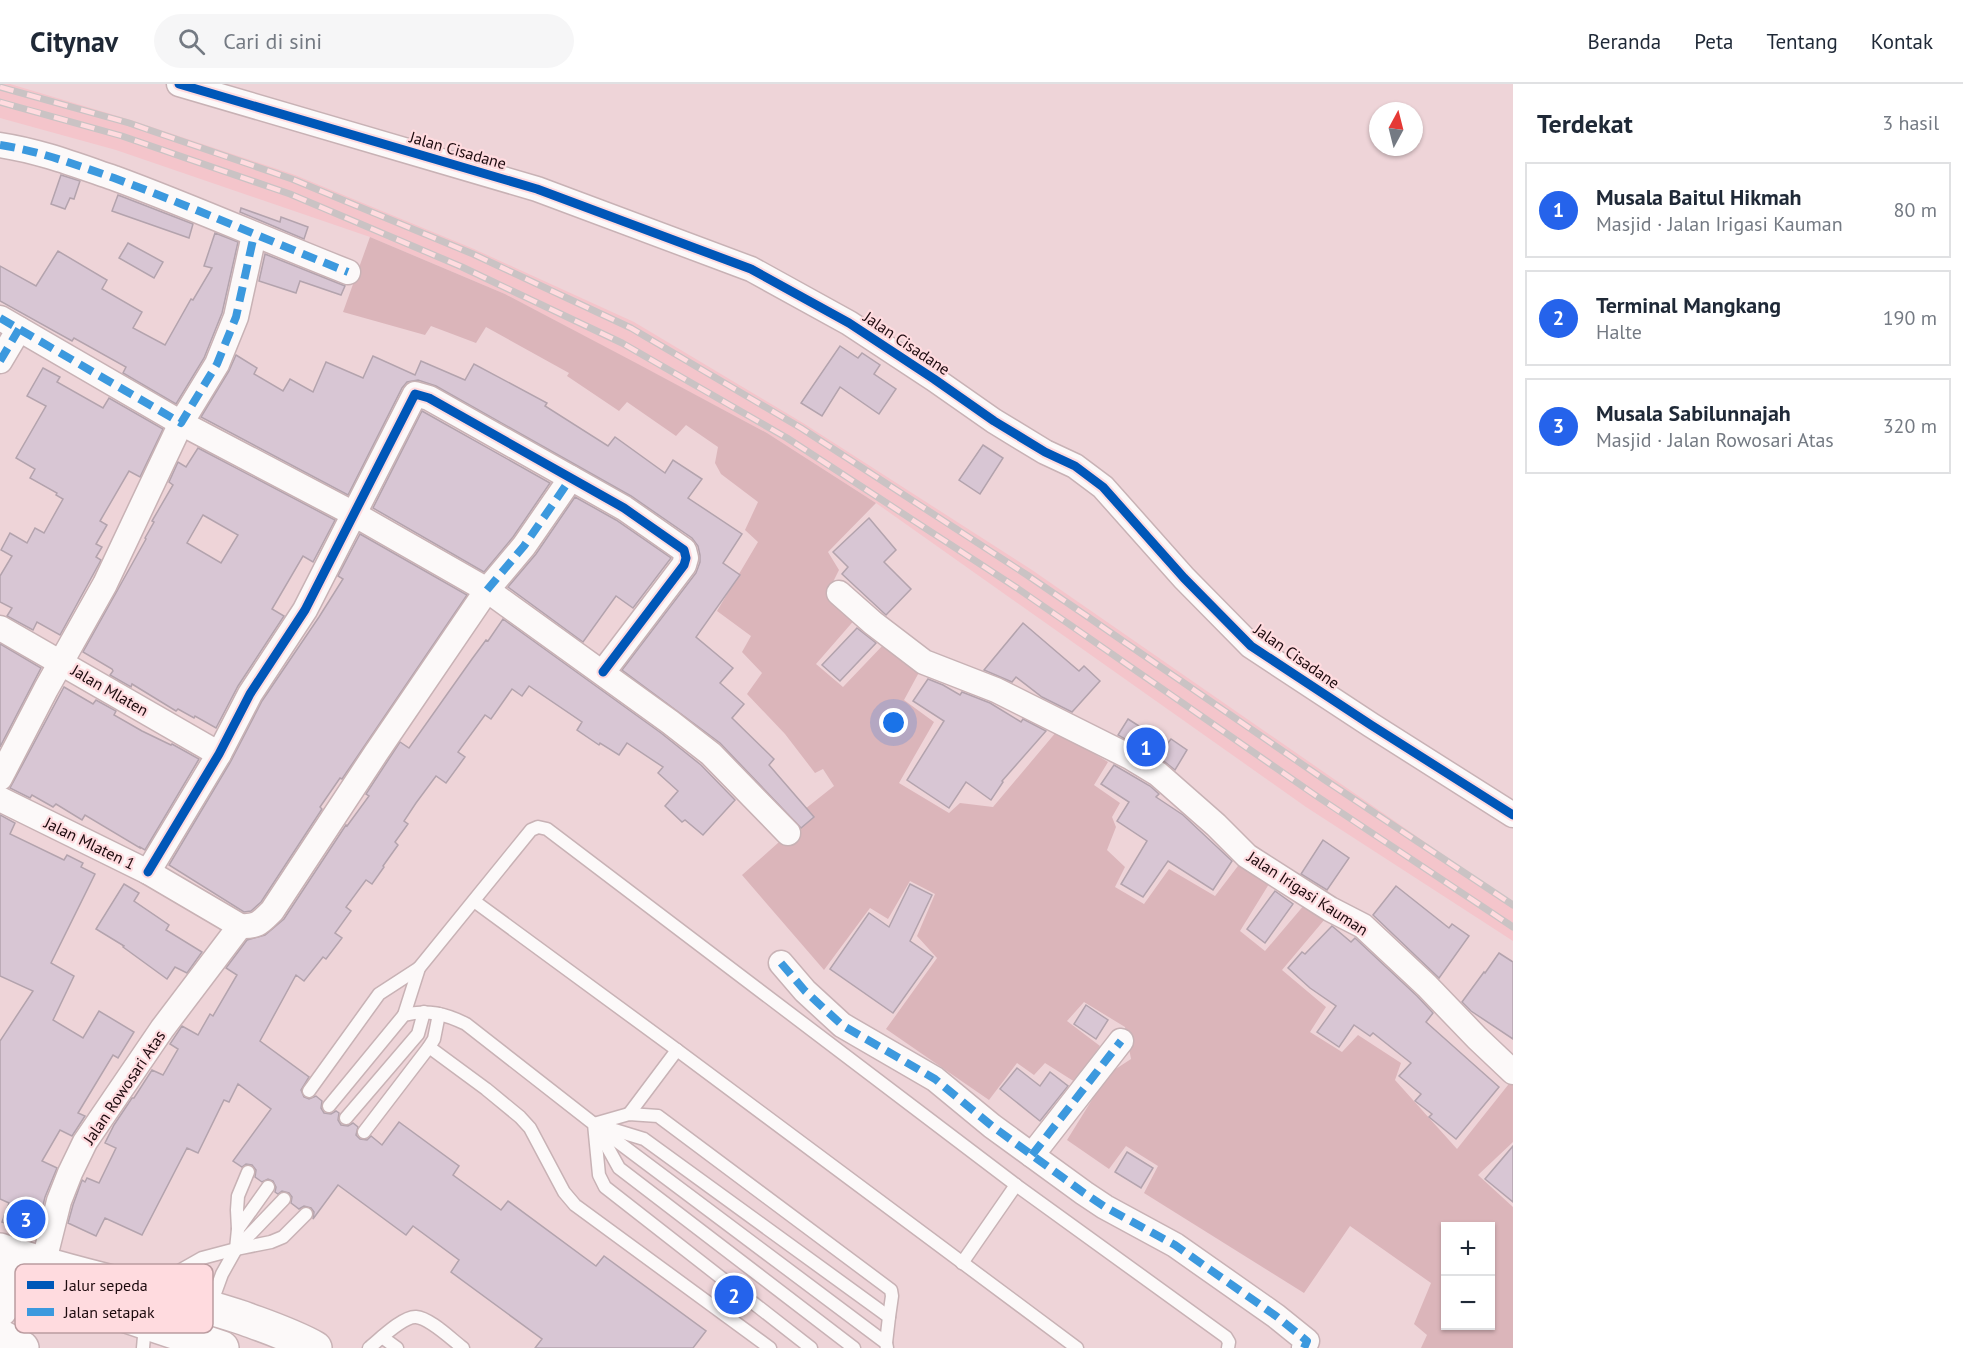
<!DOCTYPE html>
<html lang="id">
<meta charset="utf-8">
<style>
:root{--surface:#fff;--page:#f6f6f7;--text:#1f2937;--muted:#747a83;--line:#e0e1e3;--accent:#2563eb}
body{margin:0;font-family:"PT Sans",sans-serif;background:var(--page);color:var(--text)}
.controls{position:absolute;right:18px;bottom:18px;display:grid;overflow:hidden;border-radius:0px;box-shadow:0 2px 4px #0004}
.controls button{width:54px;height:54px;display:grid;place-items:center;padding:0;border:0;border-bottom:2px solid var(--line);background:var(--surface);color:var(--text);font:30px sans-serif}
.compass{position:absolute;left:1369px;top:18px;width:54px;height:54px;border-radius:50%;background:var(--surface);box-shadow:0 2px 4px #0004;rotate:7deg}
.you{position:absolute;left:894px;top:639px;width:21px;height:21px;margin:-15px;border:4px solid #fff;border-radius:50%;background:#1a73e8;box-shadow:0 0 0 9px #1a73e833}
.badge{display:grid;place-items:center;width:39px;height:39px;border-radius:50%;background:var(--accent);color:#fff;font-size:20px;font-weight:700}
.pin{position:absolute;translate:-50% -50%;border:3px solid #fff;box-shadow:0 2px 6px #0006}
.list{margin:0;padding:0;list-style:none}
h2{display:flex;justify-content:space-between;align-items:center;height:78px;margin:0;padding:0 24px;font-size:26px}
h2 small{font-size:20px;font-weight:400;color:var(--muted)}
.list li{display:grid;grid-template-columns:39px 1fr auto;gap:18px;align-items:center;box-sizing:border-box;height:96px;margin:0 12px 12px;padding:0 12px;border:2px solid var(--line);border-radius:0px}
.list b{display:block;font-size:22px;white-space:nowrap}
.list p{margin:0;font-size:20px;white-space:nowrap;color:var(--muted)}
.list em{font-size:20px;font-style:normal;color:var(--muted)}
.icon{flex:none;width:33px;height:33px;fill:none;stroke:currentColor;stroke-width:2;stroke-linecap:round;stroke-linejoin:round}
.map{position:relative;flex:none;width:1513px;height:1264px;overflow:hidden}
header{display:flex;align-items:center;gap:36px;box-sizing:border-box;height:84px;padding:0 30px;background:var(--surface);border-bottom:2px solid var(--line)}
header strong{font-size:28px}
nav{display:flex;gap:33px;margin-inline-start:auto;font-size:21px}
.search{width:420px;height:54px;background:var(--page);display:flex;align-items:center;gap:15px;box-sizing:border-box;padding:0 21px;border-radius:33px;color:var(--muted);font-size:22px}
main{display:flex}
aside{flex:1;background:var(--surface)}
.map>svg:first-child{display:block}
.built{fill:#f4c5cb}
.green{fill:#dbb5ba;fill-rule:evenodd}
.building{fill:#d8c6d4;stroke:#b3a3ad;stroke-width:1.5;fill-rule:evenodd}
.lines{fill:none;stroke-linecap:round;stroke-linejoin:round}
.lane-casing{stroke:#c8b2b5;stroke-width:15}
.street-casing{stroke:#c8b2b5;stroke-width:27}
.highway-casing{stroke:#c8b2b5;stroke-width:36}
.lane{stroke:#fcf9f9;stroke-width:12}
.street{stroke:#fcf9f9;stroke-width:24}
.highway{stroke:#fcf9f9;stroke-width:33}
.rail-casing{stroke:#cac3c4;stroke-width:7}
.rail{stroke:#ffdbdf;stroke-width:4.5;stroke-dasharray:14;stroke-linecap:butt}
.quiet{stroke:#3c99de;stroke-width:8;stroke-dasharray:15 8;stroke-linecap:butt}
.cycleway-casing{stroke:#ffdbdf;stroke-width:13}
.cycleway{stroke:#0057b8;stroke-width:9}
.labels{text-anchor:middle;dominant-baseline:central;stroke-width:4.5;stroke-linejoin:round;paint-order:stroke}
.street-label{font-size:16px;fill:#1d0a0e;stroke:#ffdbdf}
.key{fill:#ffdbdf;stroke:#bb9ca0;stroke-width:1.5}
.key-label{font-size:16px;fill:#1d0a0e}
</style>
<header>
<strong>Citynav</strong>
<div class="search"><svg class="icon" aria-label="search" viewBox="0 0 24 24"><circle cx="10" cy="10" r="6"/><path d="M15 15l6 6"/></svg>Cari di sini</div>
<nav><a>Beranda</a><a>Peta</a><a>Tentang</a><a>Kontak</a></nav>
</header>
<main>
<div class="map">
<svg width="1513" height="1264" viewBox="0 0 1513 1264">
<rect width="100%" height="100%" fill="#eed4d8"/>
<path class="built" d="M0 0H10L131 36 295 91 474 165 634 238 803 339 1032 486 1513 819V857L1306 723 876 419 767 349 505 210 370 153 116 66 0 34Z"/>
<path class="green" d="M370 153 505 210 638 280 767 349 876 419 828 468 839 486 827 510 857 533 816 580 843 603 885 559 923 581 904 616 934 638 899 699 949 729 960 719 993 723 1057 647 1108 678 1094 701 1120 719 1112 733 1116 743 1107 766 1125 783 1115 803 1144 820 1169 785 1215 812 1241 778 1269 800 1240 847 1265 867 1305 820 1325 835 1282 886 1326 923 1310 948 1342 968 1358 951 1401 979 1395 996 1457 1065 1512 996 1513 997V1058L1478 1091 1513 1123V1264H1421L1427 1251 1414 1240 1431 1199 1350 1142 1304 1209 1144 1109 1158 1082 1126 1062 1109 1085 1067 1056 1108 990 1131 975 1125 943 1084 918 1067 937 1100 962 1075 998 1045 979 1034 991 1017 979 989 1016 886 945 937 874 917 852 935 810 910 797 888 835 870 824 824 886 742 791 788 750 789 740 800 729 834 702 823 685 815 689 785 650 747 610 762 589 742 568 751 552 717 527 758 458 745 446 758 418 721 390 715 379 718 363 686 341 676 352 627 318 619 327 567 292 569 289 486 243 476 259 431 242 425 251 343 228ZM1446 1142H1490V1242H1446Z"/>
<g class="building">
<path d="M61 91 80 97 74 115 70 114 65 125 51 120Z"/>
<path d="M118 111 193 140 189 154 112 127Z"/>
<path d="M241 124 280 138 281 133 308 143 304 155 240 128Z"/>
<path d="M215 149 238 158 222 229 204 274 176 320 123 289 126 283 74 254 72 257 0 217V182L36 202 58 167 107 196 102 205 142 228 133 244 165 261 191 215 193 216 212 184 204 182Z"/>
<path d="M128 159 163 178 154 194 119 174Z"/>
<path d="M265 170 345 202 341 211 300 197 296 209 259 197Z"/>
<path d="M840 262 858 274 862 269 880 281 874 290 896 305 879 330 840 303 822 332 801 319Z"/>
<path d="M236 271 257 284 254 290 283 307 290 295 313 308 326 278 363 294 373 272 415 291 421 277 465 296 474 280 547 319 545 322 608 362 615 353 665 389 673 376 702 395 688 414 742 450 723 479 740 491 696 553 733 584 720 599 744 620 732 634 774 675 769 681 814 733 801 744 720 659 622 586 696 489 700 478V471L698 462 692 454 631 412 436 302 418 296 407 298 402 304 348 411 201 333 229 287Z"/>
<path d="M43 284 60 293 57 298 103 324 109 314 163 345 140 393 129 387 100 437 107 441 96 460 102 463 96 473 101 476 60 551 37 538 33 546 7 532 12 524 0 518V492L12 472 1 466 10 449 27 459 35 444 44 449 63 415 56 411 57 409 30 394 35 385 16 374 46 322 27 312Z"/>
<path d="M422 327 550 399 513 453 484 488 373 424Z"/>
<path d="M983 361 1003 374 980 410 959 396Z"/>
<path d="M198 364 335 436 313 478 303 472 272 525 284 532 238 602 216 644 195 632 194 634 178 625 176 627 132 600 131 603 110 591 113 587 112 585 83 568 146 455 145 454 154 438 152 437 173 401 169 398 178 378 186 383ZM203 431 238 451 221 479 187 459Z"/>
<path d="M575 413 616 436 671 474 633 524 616 512 583 558 508 503 536 470Z"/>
<path d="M869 434 896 466 884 478 911 505 886 531 842 490 848 483 833 468Z"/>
<path d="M360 450 467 511 342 695 340 694 320 723 322 725 261 818 251 827 244 828 169 781 231 677 262 617 319 533 343 495 338 492Z"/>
<path d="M503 535 661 649 701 681 735 716 703 751 685 736 682 738 665 722 678 707 658 689 663 683 627 659 619 671 600 659 599 661 577 646 582 638 529 602 522 612 512 605 491 635 485 631 458 668 465 673 446 699 436 692 416 719 404 737 408 740 395 758 398 761 383 782 384 783 372 800 366 796 346 823 351 827 335 849 342 854 326 875 323 873 304 897 296 891 260 957 309 993 301 1006 304 1013 309 1015 316 1012 322 1017 321 1024 324 1029 331 1030 336 1027 339 1029 338 1036 341 1041 348 1042 353 1039 358 1043 356 1051 360 1055 367 1056 371 1052 382 1061 399 1038 459 1082 453 1091 501 1126 508 1117 596 1182 604 1172 706 1247 693 1264H535L542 1255 451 1188 459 1176 413 1142 406 1151 338 1101 313 1135 314 1128 311 1124 304 1122 299 1125 291 1119 292 1113 289 1109 282 1107 278 1110 275 1108 276 1103 273 1097 268 1095 262 1098 255 1093 256 1086 252 1081 246 1080 242 1083 233 1077 271 1025 238 1000 229 1018 224 1016 198 1069 187 1064 142 1151 105 1134 96 1152 68 1139 73 1121 82 1096 85 1098 87 1094 99 1099 116 1064 105 1059 114 1041 132 1014H134L152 986 163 991 178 965 170 960 182 942 198 951 210 930 213 932 237 891 226 884 247 856 265 851 284 835 346 741 347 742 369 712 366 710 400 658 409 664 472 575 486 556 488 557Z"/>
<path d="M1023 539 1079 587 1084 582 1100 597 1072 628 1042 613 1016 593 1012 598 984 586Z"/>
<path d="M857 544 876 559 840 597 822 581Z"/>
<path d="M0 560 41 584 0 663Z"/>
<path d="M928 595 943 601 960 611 962 608 990 619 1021 638 1023 635 1046 647 1002 697 1003 698 991 716 966 698 949 724 907 696 944 637 913 617Z"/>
<path d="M64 603 93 620 96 616 116 627 114 631 142 647 171 661 172 660 199 675 145 766 140 763V764L85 731 82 736 56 720 53 723 32 711 30 714 10 704Z"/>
<path d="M1128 635 1167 660 1171 655 1187 666 1175 686 1165 678 1118 651Z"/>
<path d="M1114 681 1150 702 1159 710 1156 713 1183 731 1232 777 1213 806 1168 777 1143 813 1121 800 1147 757 1117 737 1129 718 1101 700Z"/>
<path d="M0 731 15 739 10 750 64 776 67 771 83 779 81 783 95 790 51 879 74 892 53 936 83 954 99 927 134 948 118 974 113 971 78 1029 85 1032 72 1052 60 1046 42 1077 57 1084 45 1113 36 1150 2 1138 9 1119 0 1115V957L33 907 0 892Z"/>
<path d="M1323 756 1349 774 1327 806 1301 790Z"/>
<path d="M124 800 139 809 134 817 169 841 166 846 202 868 187 889 175 883 167 895 123 863 124 862 96 845Z"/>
<path d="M910 800 932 811 910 857 933 873 893 929 830 885 869 829 889 843Z"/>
<path d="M1396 802 1449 844 1452 840 1469 852 1439 894 1373 831Z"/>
<path d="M1275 807 1293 820 1265 859 1247 845Z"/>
<path d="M1332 842 1351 858 1355 854 1417 912 1433 929 1426 938 1499 1003 1456 1055 1429 1033 1432 1030 1415 1017 1421 1010 1399 992 1411 979 1373 949 1370 952 1354 941 1339 963 1317 948 1336 922 1310 904 1288 884 1302 868 1305 870Z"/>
<path d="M1499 869 1513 878V955L1471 927 1462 918 1484 888 1485 889Z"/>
<path d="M1086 921 1108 936 1096 955 1074 940Z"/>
<path d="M1017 984 1040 1002 1050 988 1068 1002 1040 1037 1000 1005Z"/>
<path d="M1513 1062V1118L1485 1095Z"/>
<path d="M1127 1068 1153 1084 1141 1104 1115 1088Z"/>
</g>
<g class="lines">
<g class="lane-casing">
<g id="lane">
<path d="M474 817 677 966 1077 1264"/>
<path d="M404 931 419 884 531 746 538 743 547 745 1016 1101 1226 1253 1229 1258 1228 1264"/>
<path d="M429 963 486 1005 520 1033 530 1044 564 1108 575 1121 770 1264"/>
<path d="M309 1007 379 910 419 884"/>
<path d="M329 1022 404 931C427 925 446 930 466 940L594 1040 599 1091 605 1103 811 1264"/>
<path d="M629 1030 677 966"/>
<path d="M346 1034 418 950 424 928"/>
<path d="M594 1040 629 1030 658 1032 891 1206 892 1212 889 1233"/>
<path d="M595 1040 644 1055 889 1233 886 1259"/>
<path d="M598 1046 619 1084 854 1264"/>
<path d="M602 1046 886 1259 887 1264"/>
<path d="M364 1048 429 963 434 955 439 930"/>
<path d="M238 1145 268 1103"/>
<path d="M236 1165 238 1145 237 1126 238 1112 248 1088"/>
<path d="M962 1179 1016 1101"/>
<path d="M159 1206 172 1191 202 1174 236 1165 271 1158 283 1153 306 1130"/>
<path d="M210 1223 222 1190 236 1165 284 1115"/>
<path d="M382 1253 397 1264"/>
<path d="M143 1264 145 1241"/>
<path d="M369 1264C379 1256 403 1232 416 1233 430 1234 451 1255 463 1264"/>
</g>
</g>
<g class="street-casing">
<g id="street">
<path d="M179 0 537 105 751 185 849 239 934 295 994 337 1045 368 1075 382 1103 403 1184 494 1251 562 1371 641 1513 731"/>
<path d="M0 61C40 67 76 81 114 94 193 123 269 157 348 188"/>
<path d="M0 234 181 339 354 430 487 506 670 638 711 670 788 749"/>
<path d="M0 277 19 245"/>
<path d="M839 509 873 539 924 578 996 606 1130 673 1158 690 1216 741 1247 772 1330 825 1363 842 1427 902 1477 954 1513 988"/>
<path d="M0 544 219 670"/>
<path d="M0 694 46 605 105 500 181 339 217 280 236 233 254 151"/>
<path d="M0 715 148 788 240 842C257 843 260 839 272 827L376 669 487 506 524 462 571 394"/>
<path d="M148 788 219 670 250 610 305 526 415 310 429 314 624 424 684 466 686 474 684 481 603 588"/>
<path d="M781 879 805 907 842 941 935 995 992 1042 1084 1109 1105 1123 1175 1161 1276 1232 1307 1257 1304 1264"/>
<path d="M1032 1071 1121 957"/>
<path d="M43 1181 59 1117 70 1089 85 1058 162 945 240 842"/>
</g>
</g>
<g class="highway-casing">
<g id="highway">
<path d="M0 1166C80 1194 163 1207 243 1234 267 1243 292 1251 315 1264"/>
<path d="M19 1196 222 1264"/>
<path d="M0 1226C8 1217 13 1202 5 1191"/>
<path d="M0 1252 22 1264"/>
</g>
</g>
<use href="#lane" class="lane"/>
<use href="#street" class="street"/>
<use href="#highway" class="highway"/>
<g class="rail-casing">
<g id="rail">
<path d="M0 3 129 39 292 95 473 170 631 244 801 344 1027 491 1325 696 1513 821"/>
<path d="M0 18 122 52 290 110 462 183 622 259 787 354 1017 504 1315 711 1513 843"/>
</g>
</g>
<use href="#rail" class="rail"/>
<g class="quiet">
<path d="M0 61C40 67 76 81 114 94 193 123 269 157 348 188"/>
<path d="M0 234 181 339 217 280 236 233 254 151"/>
<path d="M0 277 19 245"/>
<path d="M487 506 524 462 571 394"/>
<path d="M781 879 805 907 842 941 935 995 992 1042 1084 1109 1105 1123 1175 1161 1276 1232 1307 1257 1304 1264"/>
<path d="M1032 1071 1121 957"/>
</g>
<g class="cycleway-casing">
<g id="cycleway">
<path d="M179 0 537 105 751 185 849 239 934 295 994 337 1045 368 1075 382 1103 403 1184 494 1251 562 1371 641 1513 731"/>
<path d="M148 788 219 670 250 610 305 526 415 310 429 314 624 424 684 466 686 474 684 481 603 588"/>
</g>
</g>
<use href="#cycleway" class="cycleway"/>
</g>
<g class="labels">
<g class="street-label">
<text transform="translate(458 66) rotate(16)">Jalan Cisadane</text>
<text transform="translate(907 259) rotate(34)">Jalan Cisadane</text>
<text transform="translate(1297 572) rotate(35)">Jalan Cisadane</text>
<text transform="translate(110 606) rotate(30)">Jalan Mlaten</text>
<text transform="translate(90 759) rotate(26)">Jalan Mlaten 1</text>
<text transform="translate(1308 809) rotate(33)">Jalan Irigasi Kauman</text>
<text transform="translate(124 1003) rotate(-56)">Jalan Rowosari Atas</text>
</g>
</g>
<rect x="15" y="1180" width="198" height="69" rx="9" class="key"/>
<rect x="27" y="1197" width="27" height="8" fill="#0057b8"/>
<rect x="27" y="1224" width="27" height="8" fill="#3c99de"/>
<g class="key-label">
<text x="64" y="1207">Jalur sepeda</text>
<text x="64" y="1234">Jalan setapak</text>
</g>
</svg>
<div class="controls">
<button>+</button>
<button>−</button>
</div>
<svg class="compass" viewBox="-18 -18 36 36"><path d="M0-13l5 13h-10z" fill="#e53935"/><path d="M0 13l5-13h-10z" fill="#747a83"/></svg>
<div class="you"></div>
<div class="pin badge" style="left:1146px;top:663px">1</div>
<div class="pin badge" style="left:734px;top:1211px">2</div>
<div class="pin badge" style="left:26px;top:1135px">3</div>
</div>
<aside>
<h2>Terdekat<small>3 hasil</small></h2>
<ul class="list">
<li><span class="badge">1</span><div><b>Musala Baitul Hikmah</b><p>Masjid · Jalan Irigasi Kauman</p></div><em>80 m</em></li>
<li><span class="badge">2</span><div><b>Terminal Mangkang</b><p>Halte</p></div><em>190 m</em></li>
<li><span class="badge">3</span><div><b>Musala Sabilunnajah</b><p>Masjid · Jalan Rowosari Atas</p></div><em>320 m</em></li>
</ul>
</aside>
</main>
